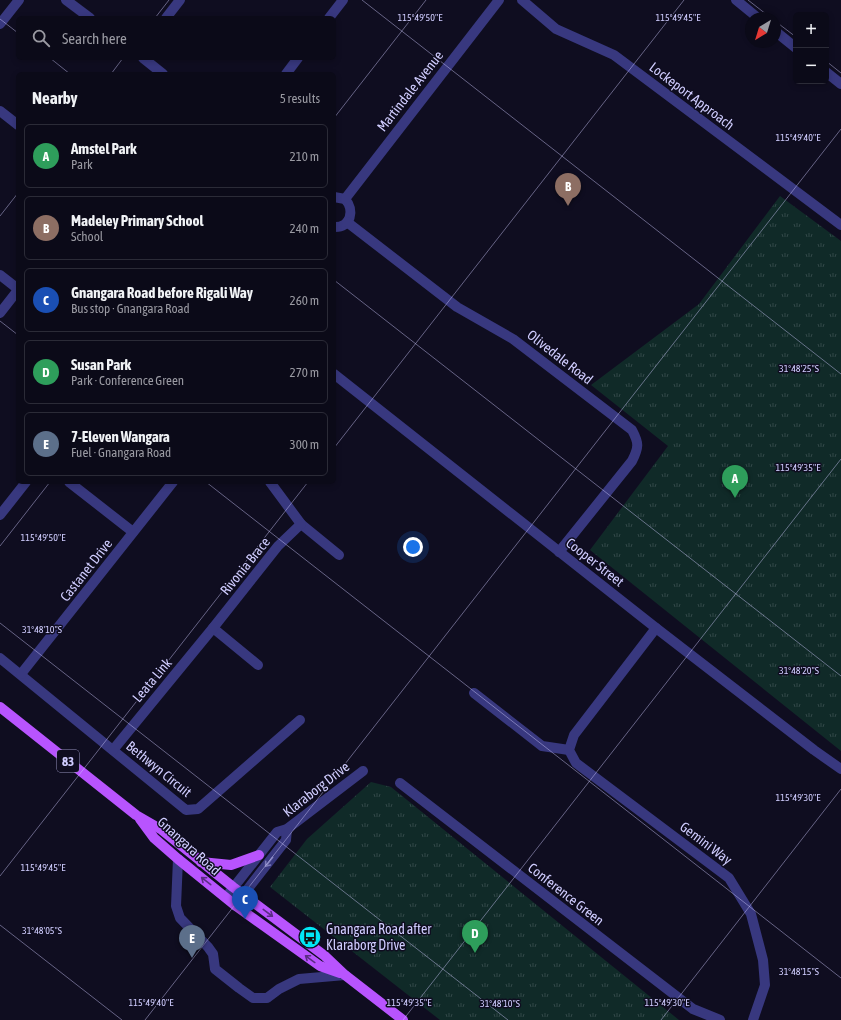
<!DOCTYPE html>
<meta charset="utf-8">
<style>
:root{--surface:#0b0a18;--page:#141321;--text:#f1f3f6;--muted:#9a9aa2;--line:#2b2b37;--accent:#0b8043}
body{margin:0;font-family:"Asap Condensed",sans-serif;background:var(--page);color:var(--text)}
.controls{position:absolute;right:12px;top:12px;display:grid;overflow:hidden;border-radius:6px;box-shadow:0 2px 6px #0003}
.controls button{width:36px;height:36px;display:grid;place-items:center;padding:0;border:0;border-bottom:1px solid var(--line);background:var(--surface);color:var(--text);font:20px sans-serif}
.compass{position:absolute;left:745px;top:12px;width:36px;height:36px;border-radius:50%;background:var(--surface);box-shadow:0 2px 6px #0003;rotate:218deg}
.you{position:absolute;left:413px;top:547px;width:14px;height:14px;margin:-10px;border:3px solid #fff;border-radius:50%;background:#1a73e8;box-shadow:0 0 0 6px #1a73e833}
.badge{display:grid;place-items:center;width:26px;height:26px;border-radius:50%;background:var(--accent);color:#fff;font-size:13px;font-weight:700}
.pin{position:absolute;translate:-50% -33px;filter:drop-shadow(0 1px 2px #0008)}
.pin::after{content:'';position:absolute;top:21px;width:14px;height:12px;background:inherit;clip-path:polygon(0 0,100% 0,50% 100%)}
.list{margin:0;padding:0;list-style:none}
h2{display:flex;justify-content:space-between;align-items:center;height:52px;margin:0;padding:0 16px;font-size:17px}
h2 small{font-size:13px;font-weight:400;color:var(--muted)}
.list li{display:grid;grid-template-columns:26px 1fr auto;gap:12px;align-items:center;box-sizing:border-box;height:64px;margin:0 8px 8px;padding:0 8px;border:1px solid var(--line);border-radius:6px}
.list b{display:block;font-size:15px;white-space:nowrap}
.list p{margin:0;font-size:13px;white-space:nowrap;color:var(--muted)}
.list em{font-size:13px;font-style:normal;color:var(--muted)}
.icon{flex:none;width:22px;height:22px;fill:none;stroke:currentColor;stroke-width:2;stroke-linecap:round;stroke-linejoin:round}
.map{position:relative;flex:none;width:841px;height:1020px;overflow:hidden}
.search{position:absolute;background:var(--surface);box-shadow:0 2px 6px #0003;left:16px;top:16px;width:320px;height:44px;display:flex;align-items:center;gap:10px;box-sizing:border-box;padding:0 14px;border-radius:6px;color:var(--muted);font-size:15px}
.panel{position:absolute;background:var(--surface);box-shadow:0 2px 6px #0003;left:16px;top:72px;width:320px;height:412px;border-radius:6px}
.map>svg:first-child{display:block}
.park{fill:url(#park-tufts)}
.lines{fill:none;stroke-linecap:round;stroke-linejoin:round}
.minor{stroke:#38387f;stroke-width:10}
.major{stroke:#b854fe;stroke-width:10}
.oneway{stroke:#7c7bb9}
.oneway2{stroke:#5b2d84}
.ticks{fill:none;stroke:#d0cdff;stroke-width:1;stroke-opacity:0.45}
.labels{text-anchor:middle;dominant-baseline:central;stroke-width:3;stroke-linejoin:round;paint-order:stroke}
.shield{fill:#0f0d20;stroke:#9693bc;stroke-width:1}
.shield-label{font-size:13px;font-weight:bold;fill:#d0cdff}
.street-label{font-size:14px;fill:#d0cdff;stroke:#0f0d20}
.poi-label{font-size:14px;fill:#d0cdff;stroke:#0f0d20;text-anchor:start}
.ticks-label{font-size:10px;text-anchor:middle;fill:#d0cdff;stroke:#0f0d20;stroke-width:3;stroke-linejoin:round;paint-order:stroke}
</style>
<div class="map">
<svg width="841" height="1020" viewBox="0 0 841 1020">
<defs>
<pattern id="park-tufts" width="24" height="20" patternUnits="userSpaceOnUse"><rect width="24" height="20" fill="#102a28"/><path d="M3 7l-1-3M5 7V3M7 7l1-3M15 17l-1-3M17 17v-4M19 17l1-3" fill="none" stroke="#324848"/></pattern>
</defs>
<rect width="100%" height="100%" fill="#0f0d20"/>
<g class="park">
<path d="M780 196 841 241V751L590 550 668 446 591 385 699 304Z"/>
<path d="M371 782 391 787 679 1020H440L270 887 307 839Z"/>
</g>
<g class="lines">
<g class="minor">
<path d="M66 0 90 18"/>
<path d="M522 0 556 29 614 55 841 225"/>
<path d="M736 0 758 18"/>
<path d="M166 18 180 0"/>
<path d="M329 18 343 0"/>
<path d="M0 24 19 0"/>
<path d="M775 31 796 48"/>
<path d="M143 58 163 74"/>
<path d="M826 72 841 84"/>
<path d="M286 74 298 58"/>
<path d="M0 111 18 125"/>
<path d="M334 197 345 199C355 210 351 228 334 227"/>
<path d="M345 199 499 0"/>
<path d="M347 222 457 307 513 339 632 430C639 443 639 447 632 461L559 552"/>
<path d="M0 275 18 289"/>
<path d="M0 313 18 290"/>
<path d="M334 374 656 628 814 750 841 769"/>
<path d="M69 482 133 532"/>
<path d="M270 482 301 524 339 555"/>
<path d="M0 515 26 482"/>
<path d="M213 628 258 665"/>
<path d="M656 628 574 735 569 750 576 763 729 878 751 914 763 960 765 985 753 1020"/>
<path d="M0 658 186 810 198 809 300 720"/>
<path d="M21 674 173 482"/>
<path d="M474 693 542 746 569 750"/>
<path d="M113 750 213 628 278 546 301 524"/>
<path d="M400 783 693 1009 720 1020"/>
<path d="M178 859 176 906 180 918 208 947 213 954 215 969 239 988 253 998H267L279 989 299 979 345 975"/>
<path d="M226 897 277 832 287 829 363 771"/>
<path d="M236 906 243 895 286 840 287 829"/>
</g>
<g class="major">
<path d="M0 707 136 815 162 830 233 887 325 956 345 975 403 1020"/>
<path d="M140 819 154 838 178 859 236 906 320 966 340 973"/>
<path d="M201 862 231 865 259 855"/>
</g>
</g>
<defs><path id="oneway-shaft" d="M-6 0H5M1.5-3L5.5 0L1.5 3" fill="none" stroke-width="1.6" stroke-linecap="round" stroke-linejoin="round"/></defs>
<use class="oneway" href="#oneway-shaft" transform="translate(269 862) rotate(128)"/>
<g class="oneway2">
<use href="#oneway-shaft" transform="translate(206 881) rotate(-142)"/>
<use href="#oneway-shaft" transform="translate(268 913) rotate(37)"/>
<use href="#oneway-shaft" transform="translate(310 959) rotate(-144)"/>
</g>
<path class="ticks" d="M362 0 841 374M748 0 771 18M155 18 169 0M0 19 18 33M775 21 796 37M50 58 70 74M826 61 841 73M111 74 123 58M334 118 426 0M0 216 18 193M334 280 841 676M0 321 18 335M334 448 684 0M206 482 841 978M0 546 50 482M0 623 508 1020M0 876 308 482M0 925 122 1020M145 1020 841 129M403 1020 841 459M661 1020 841 789"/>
<defs>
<g id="bus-disc" transform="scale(1.15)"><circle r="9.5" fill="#02e7f5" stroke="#0f0d20"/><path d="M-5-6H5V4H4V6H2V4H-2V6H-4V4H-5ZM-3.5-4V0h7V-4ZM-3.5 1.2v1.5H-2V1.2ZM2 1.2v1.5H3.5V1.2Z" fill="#111"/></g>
</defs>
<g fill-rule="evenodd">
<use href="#bus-disc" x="310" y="937"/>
</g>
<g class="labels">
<rect class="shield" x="57" y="750" width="22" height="22" rx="3"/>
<g class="shield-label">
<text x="68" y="761">83</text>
</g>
<g class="street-label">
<text transform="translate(410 91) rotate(-52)">Martindale Avenue</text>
<text transform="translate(692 96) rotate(37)">Lockeport Approach</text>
<text transform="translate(560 357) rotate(38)">Olivedale Road</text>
<text transform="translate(595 562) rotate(38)">Cooper Street</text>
<text transform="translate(245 566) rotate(-51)">Rivonia Brace</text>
<text transform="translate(86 570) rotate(-52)">Castanet Drive</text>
<text transform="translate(152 680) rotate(-50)">Leata Link</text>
<text transform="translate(159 769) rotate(39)">Bethwyn Circuit</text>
<text transform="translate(316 789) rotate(-38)">Klaraborg Drive</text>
<text transform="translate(706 843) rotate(37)">Gemini Way</text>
<text transform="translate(189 846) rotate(42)">Gnangara Road</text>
<text transform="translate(566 894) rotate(38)">Conference Green</text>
</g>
<g class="poi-label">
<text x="326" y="929">Gnangara Road after<tspan x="326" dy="16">Klaraborg Drive</tspan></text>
</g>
</g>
<g class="ticks-label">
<text x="420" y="21">115°49'50"E</text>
<text x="678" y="21">115°49'45"E</text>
<text x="798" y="141">115°49'40"E</text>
<text x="799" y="372">31°48'25"S</text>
<text x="798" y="471">115°49'35"E</text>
<text x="43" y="541">115°49'50"E</text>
<text x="42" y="633">31°48'10"S</text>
<text x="799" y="674">31°48'20"S</text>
<text x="798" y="801">115°49'30"E</text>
<text x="43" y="871">115°49'45"E</text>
<text x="42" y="934">31°48'05"S</text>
<text x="799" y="975">31°48'15"S</text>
<text x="151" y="1006">115°49'40"E</text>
<text x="409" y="1006">115°49'35"E</text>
<text x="667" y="1006">115°49'30"E</text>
<text x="500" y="1007">31°48'10"S</text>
</g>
</svg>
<div class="controls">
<button>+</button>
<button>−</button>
</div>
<svg class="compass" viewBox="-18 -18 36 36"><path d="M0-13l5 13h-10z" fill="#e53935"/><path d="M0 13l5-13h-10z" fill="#9a9aa2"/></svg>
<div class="you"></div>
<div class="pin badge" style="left:735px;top:498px;background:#2e9e5b">A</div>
<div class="pin badge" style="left:568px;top:206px;background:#8d6e63">B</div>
<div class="pin badge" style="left:245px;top:919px;background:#1a4fb4">C</div>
<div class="pin badge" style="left:475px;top:953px;background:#2e9e5b">D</div>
<div class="pin badge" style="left:192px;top:958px;background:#5c6f8a">E</div>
<div class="search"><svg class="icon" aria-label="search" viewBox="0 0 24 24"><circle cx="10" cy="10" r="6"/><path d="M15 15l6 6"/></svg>Search here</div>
<section class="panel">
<h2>Nearby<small>5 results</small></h2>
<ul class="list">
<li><span class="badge" style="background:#2e9e5b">A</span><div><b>Amstel Park</b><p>Park</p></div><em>210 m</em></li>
<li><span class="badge" style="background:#8d6e63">B</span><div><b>Madeley Primary School</b><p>School</p></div><em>240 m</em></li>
<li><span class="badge" style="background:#1a4fb4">C</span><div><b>Gnangara Road before Rigali Way</b><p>Bus stop · Gnangara Road</p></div><em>260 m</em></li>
<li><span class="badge" style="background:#2e9e5b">D</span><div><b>Susan Park</b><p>Park · Conference Green</p></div><em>270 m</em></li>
<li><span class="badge" style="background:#5c6f8a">E</span><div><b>7-Eleven Wangara</b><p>Fuel · Gnangara Road</p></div><em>300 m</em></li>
</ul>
</section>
</div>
